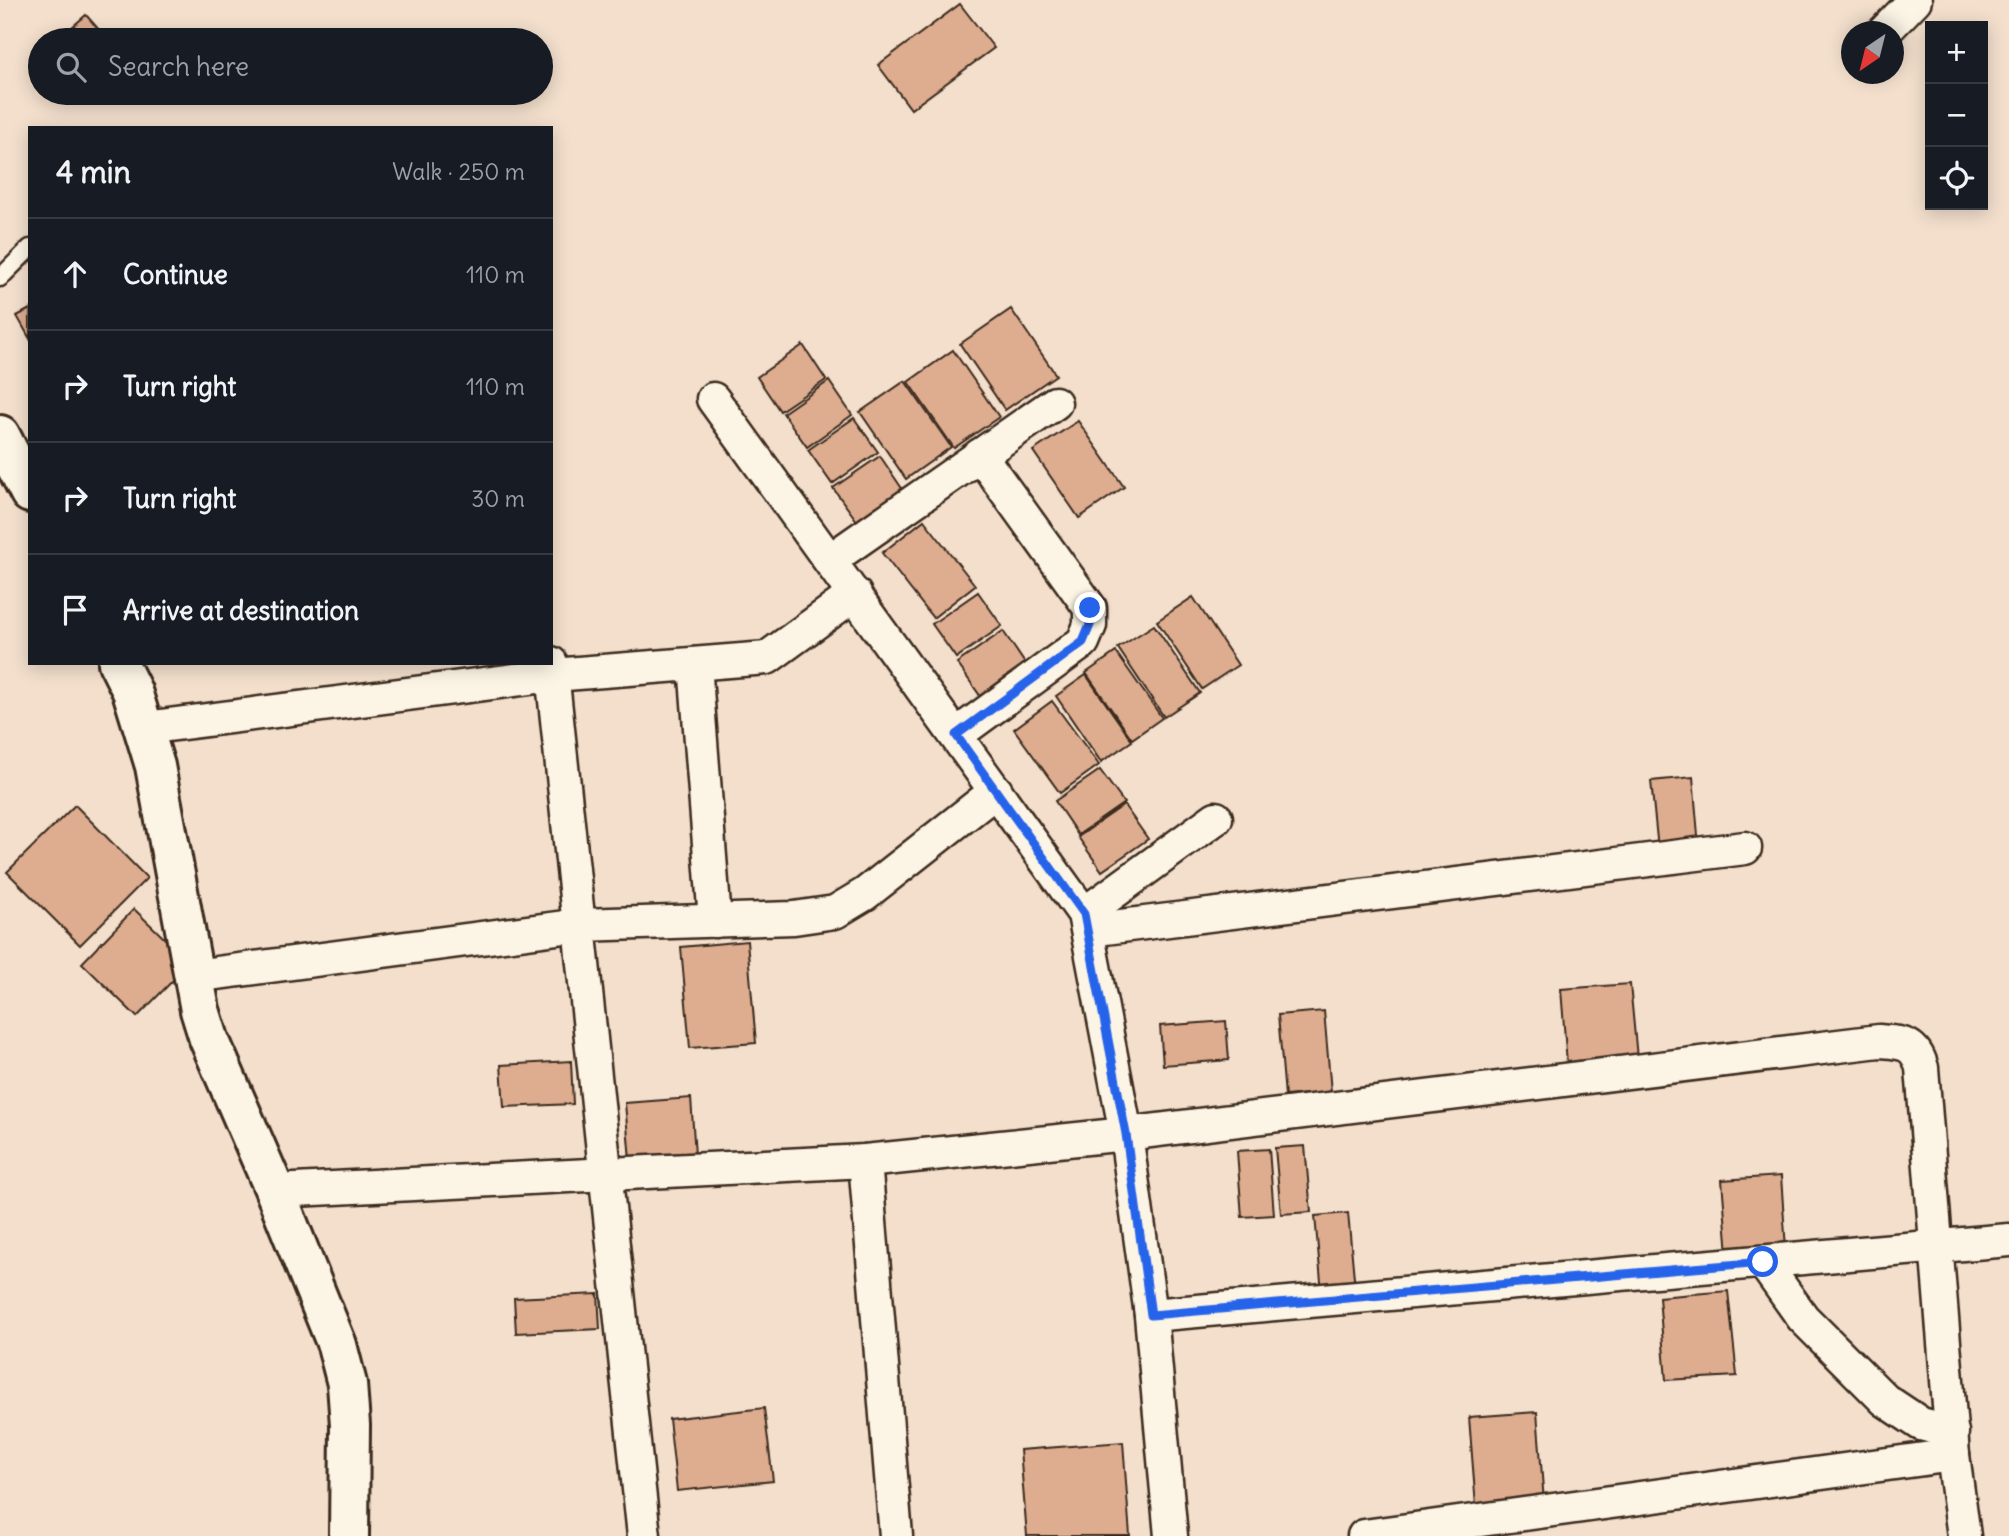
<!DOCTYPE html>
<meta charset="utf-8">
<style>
:root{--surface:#171b24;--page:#242831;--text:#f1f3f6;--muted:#9ea1a6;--line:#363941}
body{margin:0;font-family:Delius,sans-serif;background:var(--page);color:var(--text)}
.controls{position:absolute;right:21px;top:21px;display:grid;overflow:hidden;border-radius:0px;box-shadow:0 4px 18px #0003}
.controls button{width:63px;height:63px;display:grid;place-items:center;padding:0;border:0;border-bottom:2px solid var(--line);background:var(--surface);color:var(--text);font:35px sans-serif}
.compass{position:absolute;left:1841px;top:21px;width:63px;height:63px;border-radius:50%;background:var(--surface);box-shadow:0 4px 18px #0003;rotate:215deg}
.stop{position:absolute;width:21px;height:21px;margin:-16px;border:5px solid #2563eb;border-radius:50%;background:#fff}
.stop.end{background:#2563eb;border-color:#fff;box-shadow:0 2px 7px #0008}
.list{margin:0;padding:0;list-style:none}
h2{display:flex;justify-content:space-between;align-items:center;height:91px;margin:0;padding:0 28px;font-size:30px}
h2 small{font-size:23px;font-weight:400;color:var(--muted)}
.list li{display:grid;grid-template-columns:46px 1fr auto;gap:21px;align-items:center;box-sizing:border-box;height:112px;padding:0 28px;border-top:2px solid var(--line)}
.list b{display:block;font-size:26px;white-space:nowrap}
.list em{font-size:23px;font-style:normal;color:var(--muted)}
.icon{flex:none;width:38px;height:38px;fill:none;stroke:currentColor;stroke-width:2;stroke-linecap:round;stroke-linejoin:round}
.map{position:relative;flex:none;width:2009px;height:1536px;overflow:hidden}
.search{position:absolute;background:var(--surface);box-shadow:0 4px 18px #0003;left:28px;top:28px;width:525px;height:77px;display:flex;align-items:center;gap:18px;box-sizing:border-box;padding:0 24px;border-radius:38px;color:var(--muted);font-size:26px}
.panel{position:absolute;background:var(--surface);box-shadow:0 4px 18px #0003;left:28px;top:126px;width:525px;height:539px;border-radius:0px}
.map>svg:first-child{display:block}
.building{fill:#dead90;stroke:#3b2a1e;stroke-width:2}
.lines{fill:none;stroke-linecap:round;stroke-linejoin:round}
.service-casing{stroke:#3b2a1e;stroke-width:21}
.minor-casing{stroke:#3b2a1e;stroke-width:37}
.tertiary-casing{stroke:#3b2a1e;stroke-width:44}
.service{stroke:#fcf5e5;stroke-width:16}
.minor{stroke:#fcf5e5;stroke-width:32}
.tertiary{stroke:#fcf5e5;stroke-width:38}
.route{stroke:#2563eb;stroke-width:9}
</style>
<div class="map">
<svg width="2009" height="1536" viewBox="0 0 2009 1536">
<rect width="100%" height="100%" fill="#f3dfcc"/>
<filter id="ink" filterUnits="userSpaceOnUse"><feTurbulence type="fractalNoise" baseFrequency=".0143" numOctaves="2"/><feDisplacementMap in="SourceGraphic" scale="14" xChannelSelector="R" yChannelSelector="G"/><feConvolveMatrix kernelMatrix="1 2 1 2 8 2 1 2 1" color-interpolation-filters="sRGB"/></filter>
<g filter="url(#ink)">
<g class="building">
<path d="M960 4 994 48 911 109 878 65Z"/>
<path d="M86 15 108 40H57Z"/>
<path d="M30 309V339L17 316Z"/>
<path d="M1011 309 1056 375 1005 410 960 344Z"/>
<path d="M803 345 826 380 780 411 757 377Z"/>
<path d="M953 350 999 417 954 448 908 382Z"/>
<path d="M829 381 852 415 807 447 783 413Z"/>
<path d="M905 381 951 447 906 479 860 412Z"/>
<path d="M854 418 878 452 832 484 808 450Z"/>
<path d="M1078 421 1124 487 1079 518 1033 451Z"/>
<path d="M880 456 903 490 857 521 833 488Z"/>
<path d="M924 520 975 585 933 618 882 553Z"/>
<path d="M978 592 1002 626 956 658 932 624Z"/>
<path d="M1193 597 1238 665 1202 689 1157 621Z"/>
<path d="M1154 625 1200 693 1164 717 1118 648Z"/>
<path d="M1003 631 1026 665 981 697 957 663Z"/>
<path d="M1116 652 1162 718 1132 739 1086 673Z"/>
<path d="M1086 675 1132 741 1101 762 1056 696Z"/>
<path d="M1052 701 1099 765 1060 793 1014 729Z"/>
<path d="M1100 770 1124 803 1078 835 1055 801Z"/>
<path d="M1693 777 1699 847 1658 849 1651 781Z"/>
<path d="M75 805 147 878 80 945 7 872Z"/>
<path d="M1124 805 1148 839 1102 871 1078 837Z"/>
<path d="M134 909 190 963 137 1017 82 963Z"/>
<path d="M747 941 756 1043 690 1048 681 947Z"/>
<path d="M1630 984 1637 1058 1567 1064 1561 989Z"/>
<path d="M1324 1011 1331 1092 1285 1096 1278 1015Z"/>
<path d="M1226 1021 1229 1060 1163 1065 1160 1026Z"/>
<path d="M571 1061 573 1104 504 1107 501 1065Z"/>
<path d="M691 1098 695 1155 630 1160 625 1103Z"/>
<path d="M1305 1146 1311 1212 1281 1214 1275 1148Z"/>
<path d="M1269 1149 1274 1215 1242 1217 1237 1151Z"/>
<path d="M1781 1176 1786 1249 1728 1254 1722 1180Z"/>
<path d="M1348 1213 1355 1289 1322 1292 1315 1216Z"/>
<path d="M1728 1291 1737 1376 1666 1380 1659 1297Z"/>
<path d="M598 1294 600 1329 516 1333 514 1298Z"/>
<path d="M764 1408 773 1481 677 1491 669 1419Z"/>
<path d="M1537 1412 1544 1502 1476 1507 1469 1417Z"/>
<path d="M1123 1442 1130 1536H1027L1020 1450Z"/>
</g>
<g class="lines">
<g class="service-casing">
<path id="service" d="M0 278 30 248"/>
</g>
<g class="minor-casing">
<g id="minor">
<path d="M1884 32 1915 0"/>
<path d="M713 399 1084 914 1126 1134 1151 1315 1171 1536"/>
<path d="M830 560 1055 403"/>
<path d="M551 663 644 1536"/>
<path d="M695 664 715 921"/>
<path d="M145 728 553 675 767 658 855 594"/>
<path d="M956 735 1083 642 1090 625V608L980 455"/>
<path d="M1084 914 1216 818"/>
<path d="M1089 930 1745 848"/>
<path d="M194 976 580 925 794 918 835 912 865 894 996 791"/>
<path d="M865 1161 896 1536"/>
<path d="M275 1191 865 1161 1126 1134 1879 1041C1903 1043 1915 1042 1922 1068L1953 1455 1964 1536"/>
<path d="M1763 1262 1803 1318 1885 1400 1921 1424 1952 1432"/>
<path d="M1151 1315 2009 1240"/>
<path d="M1364 1536 1953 1455"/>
</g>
</g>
<g class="tertiary-casing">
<g id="tertiary">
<path d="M0 435 30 493"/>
<path d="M118 663 132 691 155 766 200 1010 209 1039 275 1191 337 1345 347 1384 350 1425 349 1536"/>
</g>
</g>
<use href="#service" class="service"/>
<use href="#minor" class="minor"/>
<use href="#tertiary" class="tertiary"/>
</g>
</g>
<g class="lines" filter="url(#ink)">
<path class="route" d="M1090 608V625L1083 642 956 735 1084 914 1126 1134 1151 1315 1763 1262"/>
</g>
</svg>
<div class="controls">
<button>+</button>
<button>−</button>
<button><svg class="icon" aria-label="locate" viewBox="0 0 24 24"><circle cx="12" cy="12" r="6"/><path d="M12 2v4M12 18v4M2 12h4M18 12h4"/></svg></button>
</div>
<svg class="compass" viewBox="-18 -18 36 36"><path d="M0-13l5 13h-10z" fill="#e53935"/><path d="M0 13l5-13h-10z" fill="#9ea1a6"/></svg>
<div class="stop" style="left:1763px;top:1262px"></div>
<div class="stop end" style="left:1090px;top:608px"></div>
<div class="search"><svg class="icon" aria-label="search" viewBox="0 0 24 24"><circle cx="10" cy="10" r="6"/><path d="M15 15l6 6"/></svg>Search here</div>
<section class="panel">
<h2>4 min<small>Walk · 250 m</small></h2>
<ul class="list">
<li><svg class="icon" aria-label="ahead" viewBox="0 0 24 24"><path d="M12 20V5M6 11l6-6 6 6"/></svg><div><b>Continue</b></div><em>110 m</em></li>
<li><svg class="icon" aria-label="right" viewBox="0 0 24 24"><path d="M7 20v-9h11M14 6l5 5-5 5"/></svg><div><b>Turn right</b></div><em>110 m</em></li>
<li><svg class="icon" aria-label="right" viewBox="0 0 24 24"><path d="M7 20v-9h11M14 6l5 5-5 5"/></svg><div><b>Turn right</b></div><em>30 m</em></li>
<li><svg class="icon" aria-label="arrive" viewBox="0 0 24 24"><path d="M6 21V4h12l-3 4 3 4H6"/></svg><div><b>Arrive at destination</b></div></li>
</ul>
</section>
</div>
